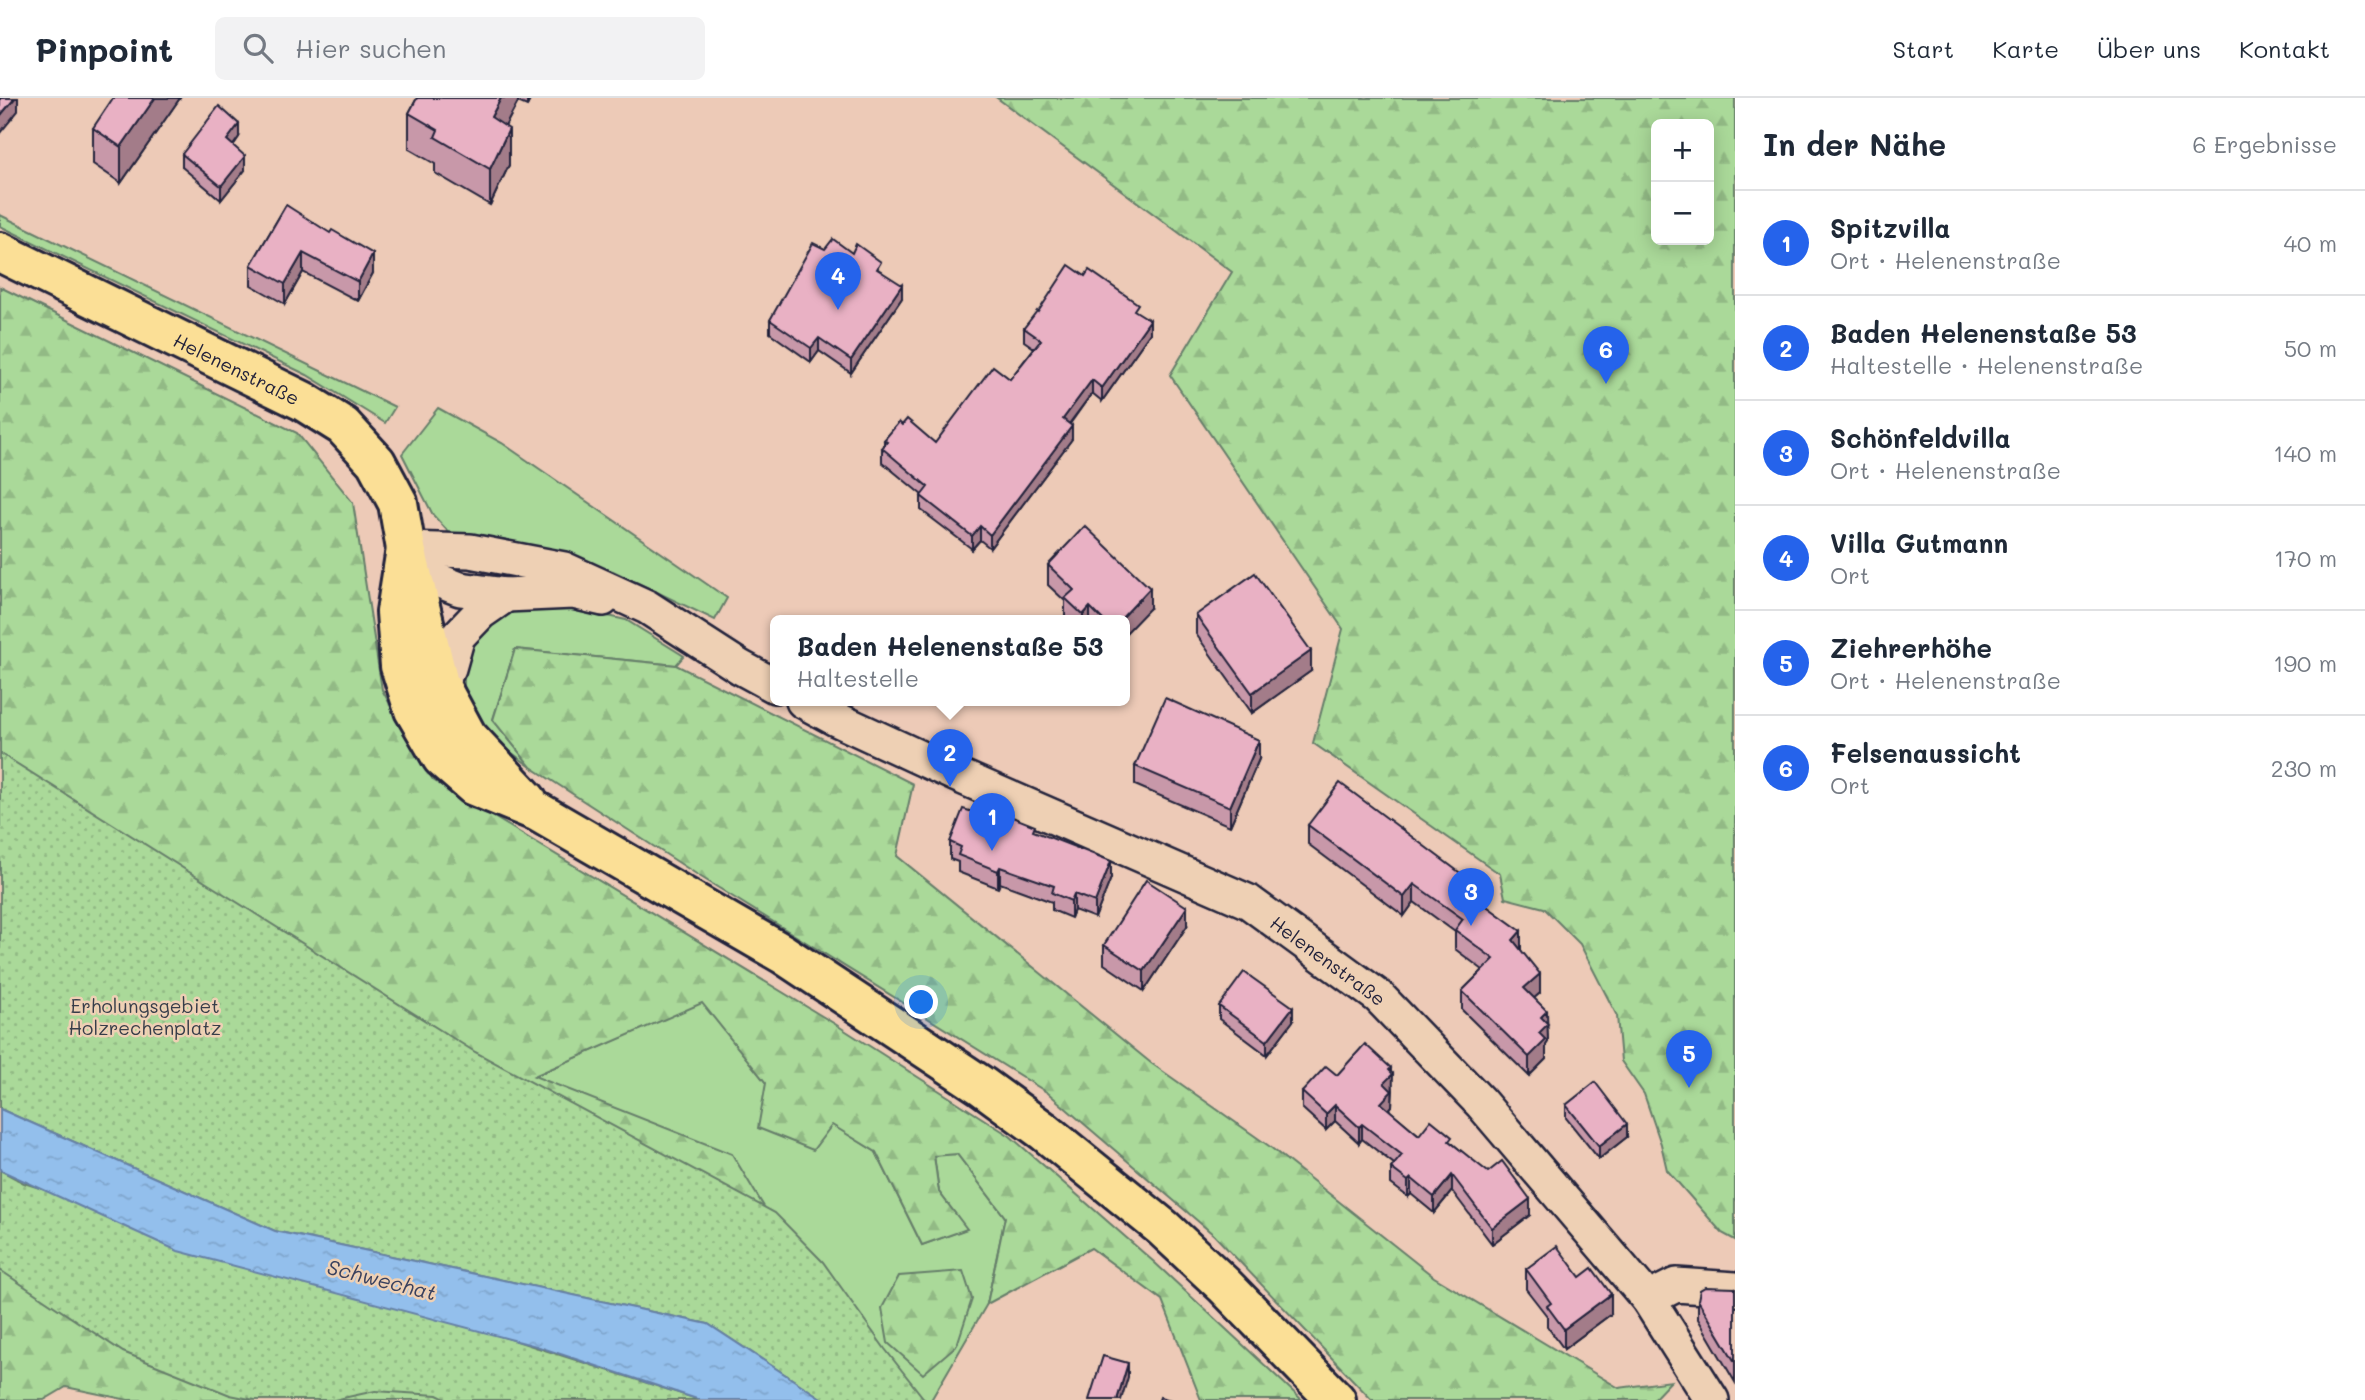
<!DOCTYPE html>
<html lang="de">
<meta charset="utf-8">
<style>
:root{--surface:#fff;--page:#f2f2f3;--text:#1f2937;--muted:#747a83;--line:#e0e1e3;--accent:#2563eb}
body{margin:0;font-family:Mali,sans-serif;background:var(--page);color:var(--text)}
.controls{position:absolute;right:21px;top:21px;display:grid;overflow:hidden;border-radius:10px;box-shadow:0 4px 18px #0003}
.controls button{width:63px;height:63px;display:grid;place-items:center;padding:0;border:0;border-bottom:2px solid var(--line);background:var(--surface);color:var(--text);font:35px sans-serif}
.you{position:absolute;left:922px;top:905px;width:24px;height:24px;margin:-18px;border:5px solid #fff;border-radius:50%;background:#1a73e8;box-shadow:0 0 0 10px #1a73e833}
.badge{display:grid;place-items:center;width:46px;height:46px;border-radius:50%;background:var(--accent);color:#fff;font-size:23px;font-weight:700}
.pin{position:absolute;translate:-50% -58px;filter:drop-shadow(0 2px 4px #0008)}
.pin::after{content:'';position:absolute;top:37px;width:24px;height:21px;background:inherit;clip-path:polygon(0 0,100% 0,50% 100%)}
.popup{position:absolute;left:770px;top:517px;width:360px;height:91px;box-sizing:border-box;display:grid;place-content:center;border-radius:10px;background:var(--surface);filter:drop-shadow(0 2px 5px #0005);font-size:23px;white-space:nowrap;color:var(--muted)}
.popup b{font-size:26px;color:var(--text)}
.popup::after{content:'';position:absolute;left:50%;top:100%;margin-left:-14px;border:14px solid transparent;border-top-color:var(--surface)}
.list{margin:0;padding:0;list-style:none}
h2{display:flex;justify-content:space-between;align-items:center;height:91px;margin:0;padding:0 28px;font-size:30px}
h2 small{font-size:23px;font-weight:400;color:var(--muted)}
.list li{display:grid;grid-template-columns:46px 1fr auto;gap:21px;align-items:center;box-sizing:border-box;height:105px;padding:0 28px;border-top:2px solid var(--line)}
.list b{display:block;font-size:26px;white-space:nowrap}
.list p{margin:0;font-size:23px;white-space:nowrap;color:var(--muted)}
.list em{font-size:23px;font-style:normal;color:var(--muted)}
.icon{flex:none;width:38px;height:38px;fill:none;stroke:currentColor;stroke-width:2;stroke-linecap:round;stroke-linejoin:round}
.map{position:relative;flex:none;width:1735px;height:1302px;overflow:hidden}
header{display:flex;align-items:center;gap:42px;box-sizing:border-box;height:98px;padding:0 35px;background:var(--surface);border-bottom:2px solid var(--line)}
header strong{font-size:33px}
nav{display:flex;gap:38px;margin-inline-start:auto;font-size:24px}
.search{width:490px;height:63px;background:var(--page);display:flex;align-items:center;gap:18px;box-sizing:border-box;padding:0 24px;border-radius:10px;color:var(--muted);font-size:26px}
main{display:flex}
aside{flex:1;background:var(--surface)}
.map>svg:first-child{display:block}
.green{fill:#aad999;stroke:#667e6a;stroke-width:2}
.forest{fill:url(#forest-firs);stroke:#667e6a;stroke-width:2;fill-rule:evenodd}
.park{fill:url(#park-dots);stroke:#667e6a;stroke-width:2}
.water{fill:url(#water-ripples);stroke:#6680a5;stroke-width:2}
.lines{fill:none;stroke-linecap:round;stroke-linejoin:round}
.minor-casing{stroke:#22223b;stroke-width:38}
.major-casing{stroke:#22223b;stroke-width:44}
.minor{stroke:#eed0b4;stroke-width:33}
.major{stroke:#fbdf96;stroke-width:38}
.wall{fill:#c898a9;stroke:#22223b;stroke-width:2}
.shaded-wall{fill:#a37c89;stroke:#22223b;stroke-width:2}
.building{fill:#e9b1c4;stroke:#22223b;stroke-width:2}
.labels{text-anchor:middle;dominant-baseline:central;stroke-width:5;stroke-linejoin:round;paint-order:stroke}
.street-label{font-size:19px;fill:#22223b;stroke:#eed0b4}
.park-label{font-size:19px;fill:#363d49;stroke:#eed0b4}
.water-label{font-size:21px;font-style:italic;fill:#39415e;stroke:#eed0b4}
</style>
<header>
<strong>Pinpoint</strong>
<div class="search"><svg class="icon" aria-label="search" viewBox="0 0 24 24"><circle cx="10" cy="10" r="6"/><path d="M15 15l6 6"/></svg>Hier suchen</div>
<nav><a>Start</a><a>Karte</a><a>Über uns</a><a>Kontakt</a></nav>
</header>
<main>
<div class="map">
<svg width="1735" height="1302" viewBox="0 0 1735 1302">
<defs>
<pattern id="forest-firs" width="22" height="20" patternUnits="userSpaceOnUse" patternTransform="scale(1.75)"><rect width="22" height="20" fill="#aad999"/><path d="M5 1l3.5 6h-7zM16 11l3.5 6h-7z" fill="#92ba85"/></pattern>
<pattern id="park-dots" width="8" height="8" patternUnits="userSpaceOnUse" patternTransform="scale(1.75)"><rect width="8" height="8" fill="#aad999"/><path d="M2 2h.1M6 6h.1" fill="none" stroke="#92ba85" stroke-width="1.8" stroke-linecap="round"/></pattern>
<pattern id="water-ripples" width="26" height="14" patternUnits="userSpaceOnUse" patternTransform="scale(1.75)"><rect width="26" height="14" fill="#93bfec"/><path d="M2 4q2-2 4 0t4 0M15 11q2-2 4 0t4 0" fill="none" stroke="#7ea4cb"/></pattern>
</defs>
<rect width="100%" height="100%" fill="#edcab7"/>
<filter id="ink" filterUnits="userSpaceOnUse"><feTurbulence type="fractalNoise" baseFrequency=".0143" numOctaves="2"/><feDisplacementMap in="SourceGraphic" scale="14" xChannelSelector="R" yChannelSelector="G"/><feConvolveMatrix kernelMatrix="1 2 1 2 8 2 1 2 1" color-interpolation-filters="sRGB"/></filter>
<g filter="url(#ink)">
<g class="green">
<path d="M0 117 395 309 385 325 307 277 0 128Z"/>
<path d="M438 310 502 345 727 500 715 522 613 473 534 451 453 439 433 417 402 356Z"/>
<path d="M538 508 577 511 626 522 684 558 676 567 515 551 493 621 531 669 485 635 464 599V561L488 529 507 513Z"/>
<path d="M702 904 766 985 876 1054 922 1147 966 1131 939 1094 934 1057 957 1056 1005 1119 987 1206 931 1302H922L534 978Z"/>
</g>
<g class="forest">
<path d="M997 0H1735V1142L1722 1135 1667 1072 1661 1046 1644 996 1621 963 1617 918 1580 846 1544 810 1505 800 1500 776 1313 645 1343 531 1170 277 1232 174ZM1709 26V142H1656V26Z"/>
<path d="M0 189 297 335 353 405 382 592 433 682 835 926 1010 1038 1154 1164 1302 1302H1201L1162 1202 1091 1150 987 1206 1005 1119 957 1056 934 1058 939 1094 967 1131 922 1147 876 1054 832 1027 813 1052 758 1030 766 985 702 905 534 978 732 1056 792 1155 824 1302 708 1226 275 1133 0 982Z"/>
<path d="M515 551 676 567 913 686 897 758 1151 965 1269 1048 1434 1179 1619 1290 1671 1283 1653 1302H1372L1214 1137 1048 995 701 779 531 669 493 622Z"/>
<path d="M0 1079 536 1248 700 1302H128L66 1289 44 1302H0Z"/>
<path d="M963 1173 972 1201 957 1247 923 1276 888 1245 882 1210 899 1178Z"/>
</g>
<g class="park">
<path d="M0 655 475 954 775 1115 823 1164 885 1251 925 1302H824L708 1226 275 1133 0 1011Z"/>
<path d="M0 1072 24 1085 700 1302H447L437 1297 375 1293 334 1302H255L230 1297 123 1254 0 1172Z"/>
</g>
<path class="water" d="M0 1011 275 1133 708 1226 824 1302H700L536 1248 178 1153 0 1072Z"/>
<g class="lines">
<g class="minor-casing">
<g id="minor">
<path d="M406 451 470 453 564 471 647 509 740 569 775 588"/>
<path d="M406 451 437 482 460 491 506 497 573 494 603 501"/>
<path d="M439 586 449 570 458 538 480 515 506 497"/>
<path id="s1" d="M803 603 836 621 955 676 1249 804 1379 899 1481 1005 1648 1201 1712 1302"/>
<path d="M1648 1201 1676 1187 1735 1191"/>
</g>
</g>
<g class="major-casing">
<g id="major">
<path id="s2" d="M0 154 303 303 343 328 376 364 398 405 406 451 439 586 467 638 527 702"/>
<path d="M406 451 396 514 400 568 414 612 442 660 474 688 538 714 783 856 982 988 1045 1034 1163 1130 1224 1187 1336 1302"/>
</g>
</g>
<use href="#minor" class="minor"/>
<use href="#major" class="major"/>
</g>
<g class="wall">
<path d="M180 0 121 85 93 66V30Z"/>
<path d="M417 0H531L527 8 518 4 505 28 509 67 490 107 435 75V66L409 51V15Z"/>
<path d="M239 39 233 48 245 72 221 102 182 69V56Z"/>
<path d="M286 107 373 175 358 203 303 174 285 206 251 187V167Z"/>
<path d="M825 151 852 155 881 173 902 200 851 275 819 253 811 264 770 235V222Z"/>
<path d="M1038 214 1138 215 1150 235 1102 303 1092 295 1070 326 1072 341 990 450 980 442 972 451 921 412V398L922 397 882 364V350L884 349V342L902 327 935 345 1010 281 1034 250 1024 243V230Z"/>
<path d="M1048 467 1150 510 1125 523H1068L1065 520V503L1048 487Z"/>
<path d="M1196 517 1311 573 1252 615 1196 536Z"/>
<path d="M1259 661 1230 728 1135 687V668Z"/>
<path d="M1308 727 1483 806 1521 852 1540 895 1534 900 1547 925 1548 944 1546 947V961L1529 978 1462 912V893L1483 872 1455 851V834L1414 804 1404 818 1308 746Z"/>
<path d="M1035 734 1111 780 1095 820 1074 812 1071 820 1052 812V804L1000 785 998 790 958 774V764L950 761V744Z"/>
<path d="M1187 828 1144 893 1104 866V847Z"/>
<path d="M1219 908 1293 923 1267 957 1219 921Z"/>
<path d="M1391 974 1393 992 1392 1008 1389 1012 1419 1037 1452 1045 1530 1117 1492 1146 1452 1093 1434 1115 1411 1096 1408 1099 1391 1086V1070L1394 1066 1362 1041 1359 1045 1335 1023 1326 1032 1302 1010V994L1337 977Z"/>
<path d="M1566 1007 1627 1039 1599 1061 1566 1020Z"/>
<path d="M1526 1171 1580 1179 1611 1216 1564 1251 1547 1228V1218L1526 1191Z"/>
<path d="M1735 1190V1284L1698 1221V1202Z"/>
</g>
<g class="shaded-wall">
<path d="M15 0H18V13L0 35V18Z"/>
<path d="M155 0H180L121 85V49Z"/>
<path d="M501 0H518V4L491 55V19Z"/>
<path d="M527 0H531L527 8Z"/>
<path d="M239 26V39L227 56V42Z"/>
<path d="M509 31V67L490 107V71Z"/>
<path d="M245 58V72L221 102V88Z"/>
<path d="M303 155V174L285 206V186Z"/>
<path d="M373 156V175L358 203V184Z"/>
<path d="M902 187V200L851 275V262Z"/>
<path d="M1150 222V235L1102 303V290Z"/>
<path d="M819 240V253L811 264V250Z"/>
<path d="M1092 282V295L1063 334V321Z"/>
<path d="M1072 328V341L990 450V437Z"/>
<path d="M980 428V442L972 451V438Z"/>
<path d="M1150 490V510L1125 536V523H1119Z"/>
<path d="M1090 509V523H1083V517Z"/>
<path d="M1311 553V573L1252 615V595Z"/>
<path d="M1259 642V661L1230 728V709Z"/>
<path d="M1111 763V780L1095 820V804Z"/>
<path d="M1000 769V785L998 790V773Z"/>
<path d="M1414 786V804L1404 818V799Z"/>
<path d="M1483 792V810L1477 801Z"/>
<path d="M1074 796V812L1071 820V803Z"/>
<path d="M1187 809V828L1144 893V873Z"/>
<path d="M1521 833V852L1513 842Z"/>
<path d="M1540 876V895L1524 909V890Z"/>
<path d="M1293 909V923L1267 957V943Z"/>
<path d="M1547 913 1548 944 1546 947V961L1529 978V959L1541 919Z"/>
<path d="M1391 970V978L1393 976 1392 1008 1381 1021V1005L1384 985 1389 972Z"/>
<path d="M1335 1007V1023L1326 1032V1016Z"/>
<path d="M1362 1026V1041L1359 1045V1029Z"/>
<path d="M1627 1026V1039L1599 1061V1048Z"/>
<path d="M1452 1077V1093L1434 1115V1099Z"/>
<path d="M1411 1080V1096L1408 1099V1083Z"/>
<path d="M1530 1101V1117L1492 1146V1130Z"/>
<path d="M1611 1196V1216L1564 1251V1231Z"/>
<path d="M1128 1265V1279L1121 1302H1117Z"/>
</g>
<g class="building">
<path d="M0 0H15L0 18Z"/>
<path d="M113 0H155L121 49 93 30Z"/>
<path d="M417 0H501L491 19 509 31 490 71 435 39 438 32 409 15Z"/>
<path d="M219 8 239 26 227 42 245 58 221 88 182 56Z"/>
<path d="M286 107 330 135 332 132 373 156 358 184 303 155 285 186 251 167Z"/>
<path d="M833 141 852 155 856 146 881 164 877 171 902 187 851 262 819 240 811 250 770 222 813 145 825 151Z"/>
<path d="M1069 167 1085 178 1089 172 1138 206 1134 212 1150 222 1102 290 1092 282 1063 321 1072 328 990 437 980 428 972 438 921 398 928 389 882 350 887 344 884 342 899 324 902 327 907 321 935 345 993 268 1010 281 1041 242 1024 230 1037 213 1038 214Z"/>
<path d="M1085 428 1150 490 1119 523H1104L1090 509 1083 517 1065 500 1074 492 1048 467Z"/>
<path d="M1255 475 1311 553 1252 595 1196 517Z"/>
<path d="M1165 600 1259 642 1230 709 1135 668Z"/>
<path d="M1340 685 1483 792 1477 801 1521 833 1513 842 1540 876 1524 890 1547 913 1541 919 1548 926 1539 935 1546 942 1529 959 1462 893 1494 861 1455 832 1463 821 1414 786 1404 799 1308 727Z"/>
<path d="M977 705 1035 728 1033 733 1111 763 1095 804 1074 796 1071 803 1052 795 1054 788 1000 769 998 773 958 757 961 749 950 744 963 711 973 714Z"/>
<path d="M1146 782 1187 809 1144 873 1104 847Z"/>
<path d="M1244 874 1293 909 1267 943 1219 908Z"/>
<path d="M1365 946 1391 970 1389 972 1393 976 1384 985 1392 993 1381 1005 1419 1037 1431 1022 1452 1039 1449 1043 1488 1074 1502 1063 1530 1101 1492 1130 1452 1077 1434 1099 1411 1080 1408 1083 1391 1070 1402 1057 1362 1026 1359 1029 1335 1007 1326 1016 1302 994 1326 968 1337 977Z"/>
<path d="M1595 984 1627 1026 1599 1048 1566 1007Z"/>
<path d="M1557 1148 1580 1179 1592 1170 1611 1196 1564 1231 1547 1208 1551 1205 1526 1171Z"/>
<path d="M1705 1189 1735 1190V1264L1698 1202 1700 1192Z"/>
<path d="M1103 1258 1128 1265 1117 1302H1089Z"/>
<path d="M1160 1299 1171 1302H1159Z"/>
</g>
</g>
<g class="labels">
<g class="street-label">
<text stroke="none"><textPath href="#s2" startOffset="264">Helenenstraße</textPath></text>
<text stroke="none"><textPath href="#s1" startOffset="588">Helenenstraße</textPath></text>
</g>
<g class="park-label">
<text x="145" y="907">Erholungsgebiet<tspan x="145" dy="22">Holzrechenplatz</tspan></text>
</g>
<g class="water-label">
<text transform="translate(382 1181) rotate(14)">Schwechat</text>
</g>
</g>
</svg>
<div class="controls">
<button>+</button>
<button>−</button>
</div>
<div class="you"></div>
<div class="pin badge" style="left:992px;top:753px">1</div>
<div class="pin badge" style="left:950px;top:689px">2</div>
<div class="popup"><b>Baden Helenenstaße 53</b>Haltestelle</div>
<div class="pin badge" style="left:1471px;top:828px">3</div>
<div class="pin badge" style="left:838px;top:212px">4</div>
<div class="pin badge" style="left:1689px;top:990px">5</div>
<div class="pin badge" style="left:1606px;top:286px">6</div>
</div>
<aside>
<h2>In der Nähe<small>6 Ergebnisse</small></h2>
<ul class="list">
<li><span class="badge">1</span><div><b>Spitzvilla</b><p>Ort · Helenenstraße</p></div><em>40 m</em></li>
<li><span class="badge">2</span><div><b>Baden Helenenstaße 53</b><p>Haltestelle · Helenenstraße</p></div><em>50 m</em></li>
<li><span class="badge">3</span><div><b>Schönfeldvilla</b><p>Ort · Helenenstraße</p></div><em>140 m</em></li>
<li><span class="badge">4</span><div><b>Villa Gutmann</b><p>Ort</p></div><em>170 m</em></li>
<li><span class="badge">5</span><div><b>Ziehrerhöhe</b><p>Ort · Helenenstraße</p></div><em>190 m</em></li>
<li><span class="badge">6</span><div><b>Felsenaussicht</b><p>Ort</p></div><em>230 m</em></li>
</ul>
</aside>
</main>
